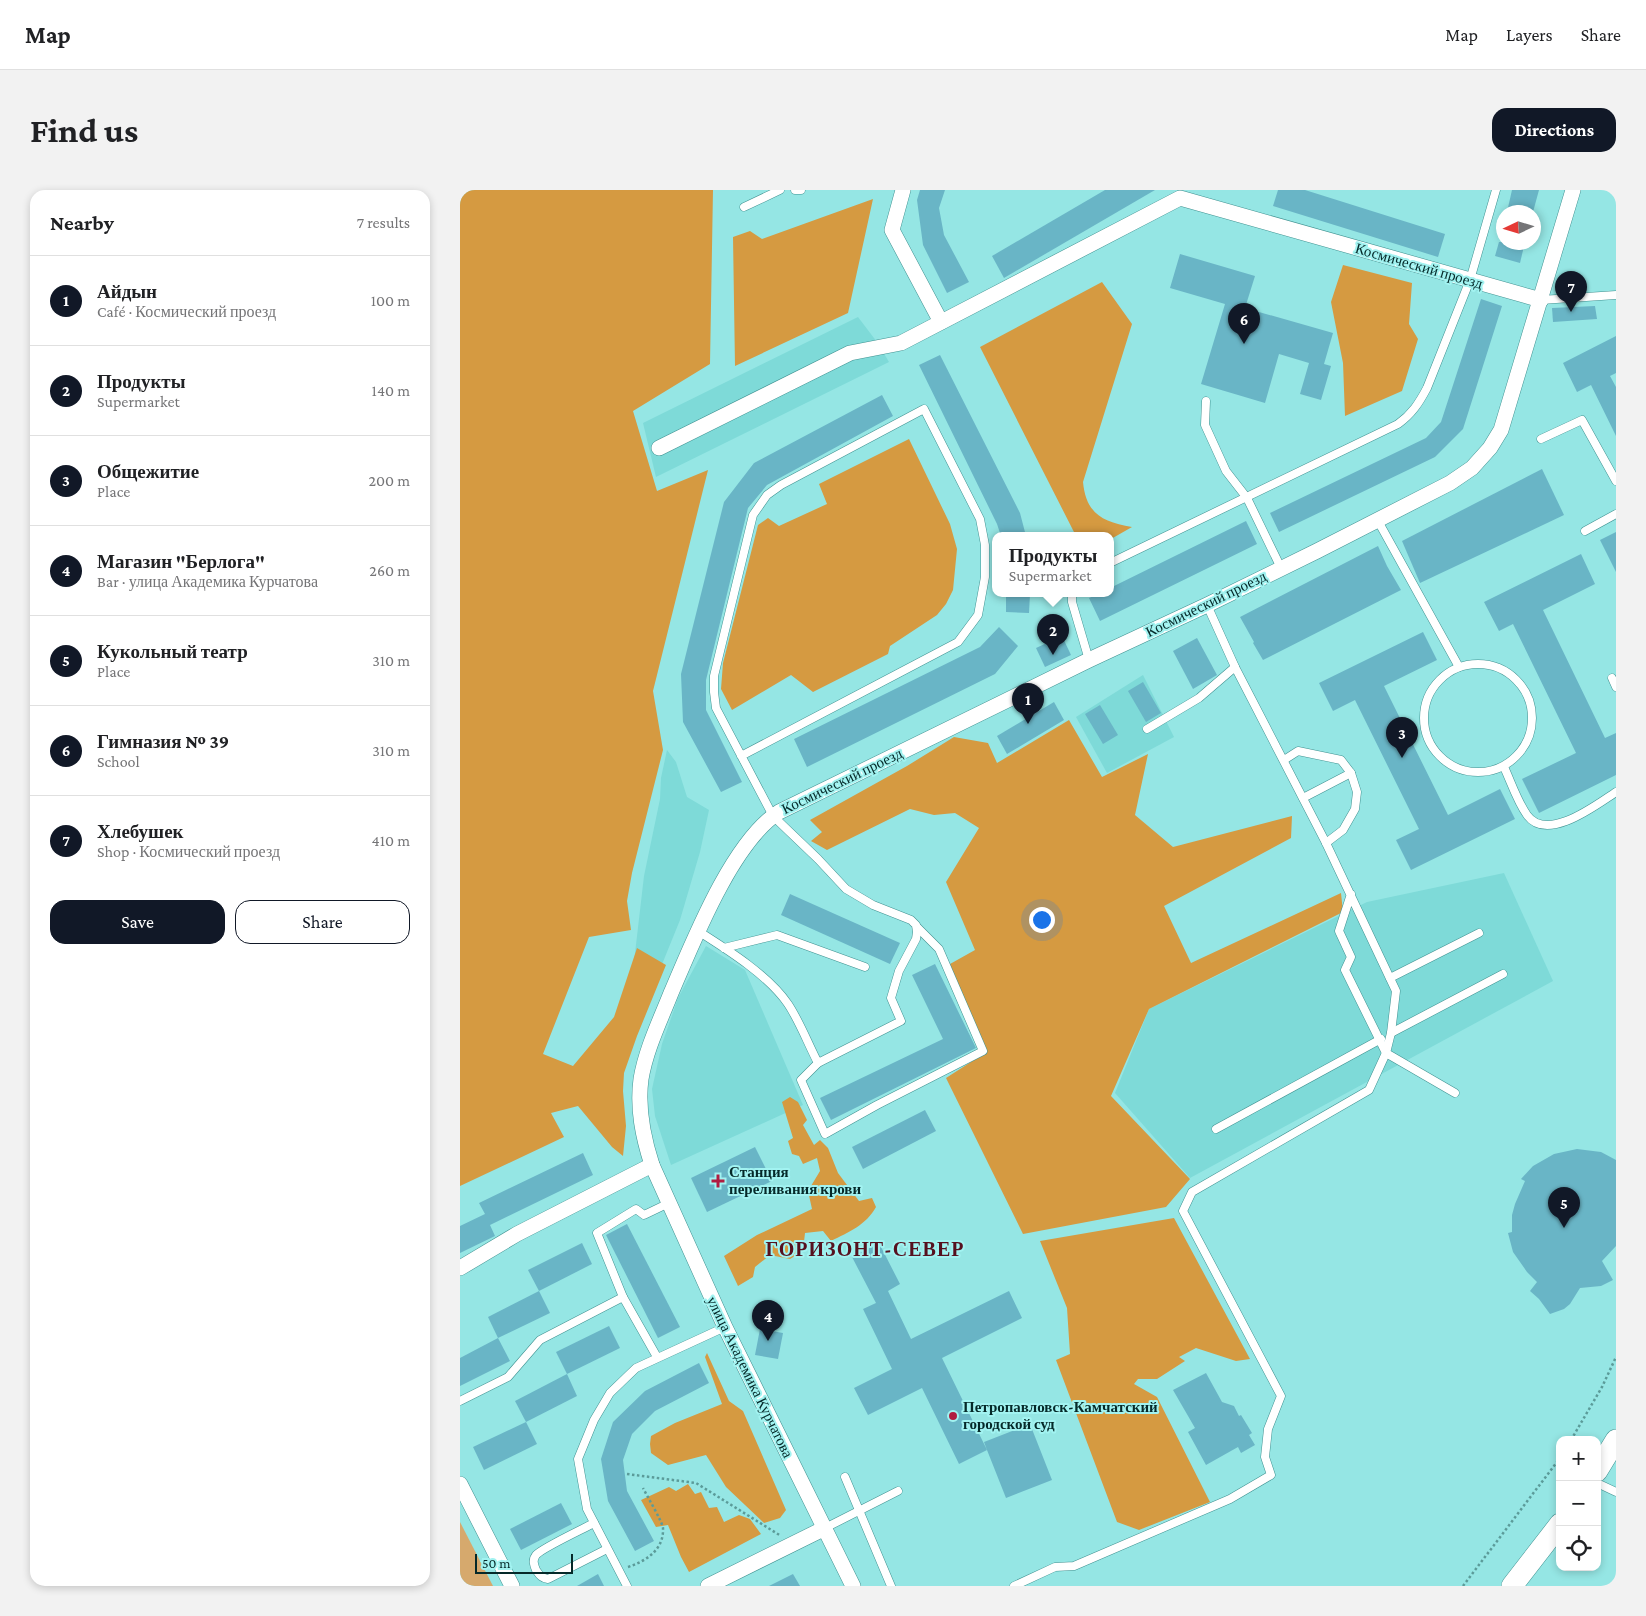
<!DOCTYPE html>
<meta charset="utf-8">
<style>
:root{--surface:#fff;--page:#f2f2f2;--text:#202124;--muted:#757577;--line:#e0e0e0;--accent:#111827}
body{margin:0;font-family:"Crimson Pro",serif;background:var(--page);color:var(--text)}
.controls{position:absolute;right:15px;bottom:15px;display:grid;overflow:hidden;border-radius:10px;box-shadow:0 2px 8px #0003}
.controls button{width:45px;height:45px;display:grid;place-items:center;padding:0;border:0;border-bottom:1px solid var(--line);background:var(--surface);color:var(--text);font:25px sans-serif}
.compass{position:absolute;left:1036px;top:15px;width:45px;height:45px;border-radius:50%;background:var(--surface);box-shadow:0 2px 8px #0003;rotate:266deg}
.scale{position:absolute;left:15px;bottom:12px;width:98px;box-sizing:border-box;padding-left:5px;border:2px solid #052929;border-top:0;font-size:14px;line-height:18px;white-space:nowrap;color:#052929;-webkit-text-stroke:4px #a2f3f1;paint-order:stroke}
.you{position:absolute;left:581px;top:729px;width:18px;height:18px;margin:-12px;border:4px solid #fff;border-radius:50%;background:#1a73e8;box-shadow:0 0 0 8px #1a73e833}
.badge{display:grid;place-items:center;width:32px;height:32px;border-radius:50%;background:var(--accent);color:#fff;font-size:16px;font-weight:700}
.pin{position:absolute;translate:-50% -41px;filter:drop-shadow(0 1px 2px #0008)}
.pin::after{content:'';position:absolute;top:26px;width:18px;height:15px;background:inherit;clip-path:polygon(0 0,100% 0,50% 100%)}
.popup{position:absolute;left:532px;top:342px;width:122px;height:65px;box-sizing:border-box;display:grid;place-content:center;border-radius:10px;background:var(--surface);filter:drop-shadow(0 1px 4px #0005);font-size:16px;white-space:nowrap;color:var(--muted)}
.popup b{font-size:19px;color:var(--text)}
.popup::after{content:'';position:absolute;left:50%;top:100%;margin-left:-10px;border:10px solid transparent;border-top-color:var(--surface)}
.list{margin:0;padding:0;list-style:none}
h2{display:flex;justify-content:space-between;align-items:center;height:65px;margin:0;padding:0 20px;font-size:21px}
h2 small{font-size:16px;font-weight:400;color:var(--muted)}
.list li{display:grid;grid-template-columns:32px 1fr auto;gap:15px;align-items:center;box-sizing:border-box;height:90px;padding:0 20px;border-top:1px solid var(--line)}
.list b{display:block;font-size:19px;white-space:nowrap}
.list p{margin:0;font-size:16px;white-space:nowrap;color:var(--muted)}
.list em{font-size:16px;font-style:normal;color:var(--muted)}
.actions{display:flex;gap:10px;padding:15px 20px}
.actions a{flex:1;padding:11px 0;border:1px solid var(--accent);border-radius:15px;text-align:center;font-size:18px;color:var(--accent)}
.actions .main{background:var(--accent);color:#fff}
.icon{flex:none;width:28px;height:28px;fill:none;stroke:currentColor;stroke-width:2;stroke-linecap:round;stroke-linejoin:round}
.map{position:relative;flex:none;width:1156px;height:1396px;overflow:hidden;border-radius:15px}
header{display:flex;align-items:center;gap:30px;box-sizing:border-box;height:70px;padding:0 25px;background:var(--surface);border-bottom:1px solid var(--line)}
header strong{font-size:24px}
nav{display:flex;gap:28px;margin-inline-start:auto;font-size:18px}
.intro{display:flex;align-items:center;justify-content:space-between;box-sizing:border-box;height:120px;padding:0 30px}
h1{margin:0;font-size:35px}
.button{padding:12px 22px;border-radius:15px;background:var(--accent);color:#fff;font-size:18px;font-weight:700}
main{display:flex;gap:30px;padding:0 30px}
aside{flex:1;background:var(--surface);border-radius:15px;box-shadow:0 2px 8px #0003}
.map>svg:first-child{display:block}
.built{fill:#7edad8}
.green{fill:#d6a96d}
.forest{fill:#d59a41}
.building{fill:#69b5c6}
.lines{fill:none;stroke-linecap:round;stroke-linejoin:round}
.service-casing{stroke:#409291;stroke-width:9}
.minor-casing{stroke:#409291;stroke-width:16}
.secondary-casing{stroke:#409291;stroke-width:22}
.path{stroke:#5b9b99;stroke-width:2.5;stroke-dasharray:2.5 2.5;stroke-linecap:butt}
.service{stroke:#fff;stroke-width:8}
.minor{stroke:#fff;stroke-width:15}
.secondary{stroke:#fff;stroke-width:21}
.poi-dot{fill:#b01d41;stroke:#a2f3f1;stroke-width:2}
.labels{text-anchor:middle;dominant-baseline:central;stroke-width:4;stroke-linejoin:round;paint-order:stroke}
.street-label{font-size:15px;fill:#052929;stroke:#a2f3f1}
.poi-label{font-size:15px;font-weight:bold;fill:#052929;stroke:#a2f3f1;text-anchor:start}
.district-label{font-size:20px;font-weight:bold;letter-spacing:1px;fill:#56111f;stroke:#a2f3f1}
</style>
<header>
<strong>Map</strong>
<nav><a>Map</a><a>Layers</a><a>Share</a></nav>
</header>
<div class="intro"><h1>Find us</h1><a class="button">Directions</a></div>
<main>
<aside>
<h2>Nearby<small>7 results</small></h2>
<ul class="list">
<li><span class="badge">1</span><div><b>Айдын</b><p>Café · Космический проезд</p></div><em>100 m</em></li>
<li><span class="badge">2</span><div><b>Продукты</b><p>Supermarket</p></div><em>140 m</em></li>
<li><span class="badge">3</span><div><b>Общежитие</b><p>Place</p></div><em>200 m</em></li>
<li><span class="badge">4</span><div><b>Магазин &quot;Берлога&quot;</b><p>Bar · улица Академика Курчатова</p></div><em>260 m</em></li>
<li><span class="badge">5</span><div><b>Кукольный театр</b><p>Place</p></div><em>310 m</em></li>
<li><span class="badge">6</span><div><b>Гимназия № 39</b><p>School</p></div><em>310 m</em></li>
<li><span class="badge">7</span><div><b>Хлебушек</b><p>Shop · Космический проезд</p></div><em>410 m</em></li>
</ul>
<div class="actions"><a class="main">Save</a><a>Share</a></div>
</aside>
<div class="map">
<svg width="1156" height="1396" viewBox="0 0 1156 1396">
<rect width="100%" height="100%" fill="#95e6e4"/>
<g class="built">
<path d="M398 127 417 152 429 172 196 287 183 233Z"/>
<path d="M683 485 714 547 647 583 616 527Z"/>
<path d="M207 560 216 572 227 607 249 620 240 662 220 730 177 836 167 832 184 686 200 609 201 588Z"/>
<path d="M1044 683 1093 791 730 988 655 903 689 819 907 712Z"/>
<path d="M246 756 285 780 343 915 211 975 195 926 192 899 202 854 218 808Z"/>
</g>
<path class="green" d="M0 1332 33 1396H0Z"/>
<g class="forest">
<path d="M0 0H253L250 174 173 221 197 301 248 280 193 501 203 560 172 683 167 711 171 740 129 747 83 864 113 876 154 827 177 758 206 775 177 846 164 883 163 901 166 936 163 966 152 957 118 916 91 923 104 947 0 996Z"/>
<path d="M413 9 388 123 275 176 273 47 290 41 302 49Z"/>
<path d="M883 75 952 93 949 134 958 149 942 201 885 226 883 173 871 112Z"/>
<path d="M642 92 672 134 623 292C626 324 643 332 672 337L651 349 650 346H616L520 157Z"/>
<path d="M449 249 490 334 497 359 493 400 486 414 477 425 430 456 428 464 353 502 331 485 272 520 261 499 263 473 298 335 308 328 319 336 367 314 359 294Z"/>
<path d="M609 530 642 587 688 564 675 625 713 657 832 626 831 648 704 716 731 773 881 703 883 722 689 819 651 906 730 989 706 1017 563 1044 486 888 525 863 490 774 515 760 486 692 519 638 495 623 474 625 450 619 367 660 351 651 362 642 350 630 447 576 494 547 528 553 537 573Z"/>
<path d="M330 907 338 912 347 930 343 935 354 955 360 950 368 958 378 983 399 1011 412 1008 416 1017C406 1035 389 1042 371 1051L363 1041 345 1043 343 1061 330 1069 310 1065 295 1077 293 1087 278 1096 264 1066 297 1045 352 1019 348 1001 360 981 357 968 343 974 339 966 332 964 328 951 333 948 322 912Z"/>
<path d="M714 1028 790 1169 776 1171 736 1158 719 1167 725 1171 697 1189H678L674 1194 697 1207 750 1312 679 1340 657 1332 596 1170 610 1164 607 1118 580 1051Z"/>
<path d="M247 1163 269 1211 283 1221 326 1320 320 1328 304 1333 266 1297 246 1265 208 1275 191 1263 190 1254 191 1246 215 1233 262 1214 245 1167Z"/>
<path d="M228 1294 235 1304 241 1302 249 1318 257 1317 264 1332 279 1325 290 1329 301 1344 229 1382 221 1367 208 1335 196 1337 181 1310 209 1297 216 1301Z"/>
</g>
<g class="building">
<path d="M460 0H485L479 18 484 45 509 92 487 103 463 55 457 10Z"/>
<path d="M645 0H695L544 88 532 66Z"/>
<path d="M818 0H845L985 44 978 67 813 16Z"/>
<path d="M1052 0H1079L1073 22H1047Z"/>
<path d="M1039 52H1065L1060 73 1035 66Z"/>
<path d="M720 64 795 86 785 118 873 143 864 174 871 176 861 210 840 204 849 173 819 164 805 213 741 194 765 114 710 98Z"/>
<path d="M1021 109 1042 116 1003 239 975 267 819 342 810 323 966 248 981 232Z"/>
<path d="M1135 116 1137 129 1093 132 1092 118Z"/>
<path d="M1156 146V183L1150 186 1156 197V246L1131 195 1117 202 1103 173Z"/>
<path d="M480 165 560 323 566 346H541L537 334 459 175Z"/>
<path d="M422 205 433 226 307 295 288 318 246 490V520L282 592 261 602 223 532 221 484 264 312 294 273Z"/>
<path d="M1082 279 1104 325 960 393 942 351Z"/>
<path d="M786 331 797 354 640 431 629 408 639 404H650V398Z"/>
<path d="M1156 342V382L1140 350Z"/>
<path d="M918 356 927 376 941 400 803 470 793 453 794 452 780 427Z"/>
<path d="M1121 364 1135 394 1083 420 1145 548 1156 543V585L1079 623 1062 589 1116 563 1053 434 1039 441 1024 412Z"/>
<path d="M546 404H570L569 423 546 422Z"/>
<path d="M539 437 558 456 535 484 347 577 334 549 520 457Z"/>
<path d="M963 442 977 470 924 496 988 625 1040 599 1055 629 951 680 936 650 959 639 895 510 873 521 859 493Z"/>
<path d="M602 446 611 465 585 477 576 458Z"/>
<path d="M737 448 757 485 733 499 713 461Z"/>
<path d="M683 492 701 523 686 532 668 501Z"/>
<path d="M594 512 604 530 547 564 537 546Z"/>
<path d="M640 515 658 545 643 554 625 524Z"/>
<path d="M330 704 440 753 430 774 321 725Z"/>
<path d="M475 774 516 858 371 930 360 908 483 849 452 785Z"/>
<path d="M465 920 476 941 403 979 392 957Z"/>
<path d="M295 957 312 991 247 1022 231 988Z"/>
<path d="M1117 959 1141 962 1156 970V1056L1142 1071 1153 1090 1141 1096 1120 1098 1110 1114 1104 1119 1090 1124 1079 1109 1070 1101 1077 1092 1067 1082 1053 1062 1048 1043 1052 1042V1025L1055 1014 1065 991 1061 989 1073 976 1094 964Z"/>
<path d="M123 963 133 985 30 1035 35 1046 0 1063V1036L25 1024 19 1013Z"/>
<path d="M167 1034 220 1137 198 1148 146 1045Z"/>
<path d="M122 1053 132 1074 79 1101 68 1080Z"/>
<path d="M419 1053 440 1094 428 1101 451 1149 549 1101 562 1128 482 1168 527 1260 524 1252 570 1234 592 1290 546 1308 527 1260 499 1274 462 1198 408 1225 394 1198 432 1179 403 1119 416 1113 392 1067Z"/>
<path d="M79 1101 90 1123 38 1148 28 1127Z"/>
<path d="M149 1136 160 1158 107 1184 96 1162Z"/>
<path d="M300 1139 323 1143 318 1169 295 1165Z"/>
<path d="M38 1148 50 1171 0 1196V1168Z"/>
<path d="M239 1173 249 1193 195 1221 172 1244 163 1270 167 1301 194 1351 175 1361 148 1311 141 1269 153 1232 185 1201Z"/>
<path d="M746 1183 762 1212 774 1216 779 1226 781 1225 792 1243 789 1245 795 1255 781 1263 778 1257 746 1275 728 1242 735 1238 713 1200Z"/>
<path d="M107 1184 117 1206 66 1232 55 1211Z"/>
<path d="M66 1232 77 1254 24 1280 13 1257Z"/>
<path d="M101 1313 112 1334 61 1360 50 1339Z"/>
<path d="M138 1384 144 1396H117Z"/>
<path d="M333 1384 340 1396H309Z"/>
</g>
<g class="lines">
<g class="service-casing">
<g id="service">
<path d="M335 0H341"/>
<path d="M284 17 320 0"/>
<path d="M1081 110 1156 105"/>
<path d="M746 211 745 235 766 281 787 308 821 378"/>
<path d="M1081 249 1122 230 1156 291"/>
<path d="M918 331 999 477"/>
<path d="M1125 341 1156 324"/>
<path d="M650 373 938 234C952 224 959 213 967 198L1010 90 1036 0"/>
<path d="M612 404V412L629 470"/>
<circle cx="1018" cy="528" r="54"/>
<path d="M775 477 866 653 936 801 931 843 926 863 885 780 891 767 879 741 891 704"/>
<path d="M1152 488 1156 497"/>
<path d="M687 539 739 508 775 477 747 415"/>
<path d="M824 570 838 561 881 570 891 583 897 602 895 619 883 640 866 653"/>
<path d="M1044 577C1051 592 1057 611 1067 625 1087 653 1136 615 1156 602"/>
<path d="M843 608 891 583"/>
<path d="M238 741C268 760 308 785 328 814 340 832 348 854 358 873L441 831 431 808 439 781 456 749 457 742 456 735 451 730 413 715 386 699 358 669 313 626 256 518 254 502V486L293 325 307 305 321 295 464 219 520 329 525 355V387L518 425 498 452 281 566"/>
<path d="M264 758 317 745 405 777"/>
<path d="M930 788 1019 743"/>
<path d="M931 843 1043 784"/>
<path d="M358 873 341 890 365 944 417 915 523 861 479 759 457 737"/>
<path d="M756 939 921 849"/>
<path d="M163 1107 137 1043 176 1019 184 1025 209 1013"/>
<path d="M0 1211 48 1187 80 1150 163 1107 197 1167"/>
<path d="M385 1287 431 1396"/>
<path d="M1137 1293 1156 1302"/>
<path d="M134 1333C123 1339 82 1358 76 1365 72 1370 74 1375 76 1380 80 1386 82 1388 88 1389L147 1359"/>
<path d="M363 1339 438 1301"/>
<path d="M167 1396 127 1319 118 1269 134 1230 150 1203 176 1178 265 1137"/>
<path d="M554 1396 595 1377 614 1376 770 1309 811 1285 805 1267 808 1239 821 1206 723 1021 732 1002 909 900 926 863 995 903"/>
</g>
</g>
<g class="minor-casing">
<g id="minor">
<path d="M443 0 432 40 481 132"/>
<path d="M199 258 390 163 441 153 720 8 1081 110"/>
<path d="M0 1078 57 1044 192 975"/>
<path d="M0 1294 52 1396"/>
<path d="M248 1396 363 1339"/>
<path d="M393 1396 265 1137 192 975C183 947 177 919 181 889 186 859 200 831 211 803 233 752 272 652 319 622L629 470 747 415 857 361 990 293 1012 278 1030 258 1041 240 1113 0"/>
</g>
</g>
<g class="secondary-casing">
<g id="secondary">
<path d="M1137 1281 1156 1250"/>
<path d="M1052 1396 1100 1334"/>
</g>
</g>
<g class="path">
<path d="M1111 1250 1142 1197 1156 1167"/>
<path d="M167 1284 236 1293 321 1346"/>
<path d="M168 1377C186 1371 204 1360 203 1338 202 1331 187 1306 183 1298"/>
<path d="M1003 1396 1100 1268"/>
</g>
<use href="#service" class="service"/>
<use href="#minor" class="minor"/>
<use href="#secondary" class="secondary"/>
</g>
<g class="poi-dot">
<path d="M255.5 983.5h5v5h5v5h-5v5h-5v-5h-5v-5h5z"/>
<circle cx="493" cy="1226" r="5"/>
</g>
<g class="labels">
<g class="street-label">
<text transform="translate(959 76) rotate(16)">Космический проезд</text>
<text transform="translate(746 414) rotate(-26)">Космический проезд</text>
<text transform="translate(382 591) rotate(-26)">Космический проезд</text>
<text transform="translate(290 1187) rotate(64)">улица Академика Курчатова</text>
</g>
<g class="poi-label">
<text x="269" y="982">Станция<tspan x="269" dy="17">переливания крови</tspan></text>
<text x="503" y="1217">Петропавловск-Камчатский<tspan x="503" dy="17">городской суд</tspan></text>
</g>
<g class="district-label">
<text x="405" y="1059">ГОРИЗОНТ-СЕВЕР</text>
</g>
</g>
</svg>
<div class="controls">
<button>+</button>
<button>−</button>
<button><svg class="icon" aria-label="locate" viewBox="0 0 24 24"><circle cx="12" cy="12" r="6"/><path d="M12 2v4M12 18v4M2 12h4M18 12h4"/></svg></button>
</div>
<svg class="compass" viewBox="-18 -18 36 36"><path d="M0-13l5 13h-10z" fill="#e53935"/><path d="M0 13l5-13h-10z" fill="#757577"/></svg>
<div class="scale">50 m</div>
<div class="you"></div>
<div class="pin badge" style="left:568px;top:534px">1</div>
<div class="pin badge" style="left:593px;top:465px">2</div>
<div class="popup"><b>Продукты</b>Supermarket</div>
<div class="pin badge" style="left:942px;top:568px">3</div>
<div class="pin badge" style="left:308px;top:1151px">4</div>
<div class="pin badge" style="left:1104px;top:1038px">5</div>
<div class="pin badge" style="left:784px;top:154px">6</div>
<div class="pin badge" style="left:1111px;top:122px">7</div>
</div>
</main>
